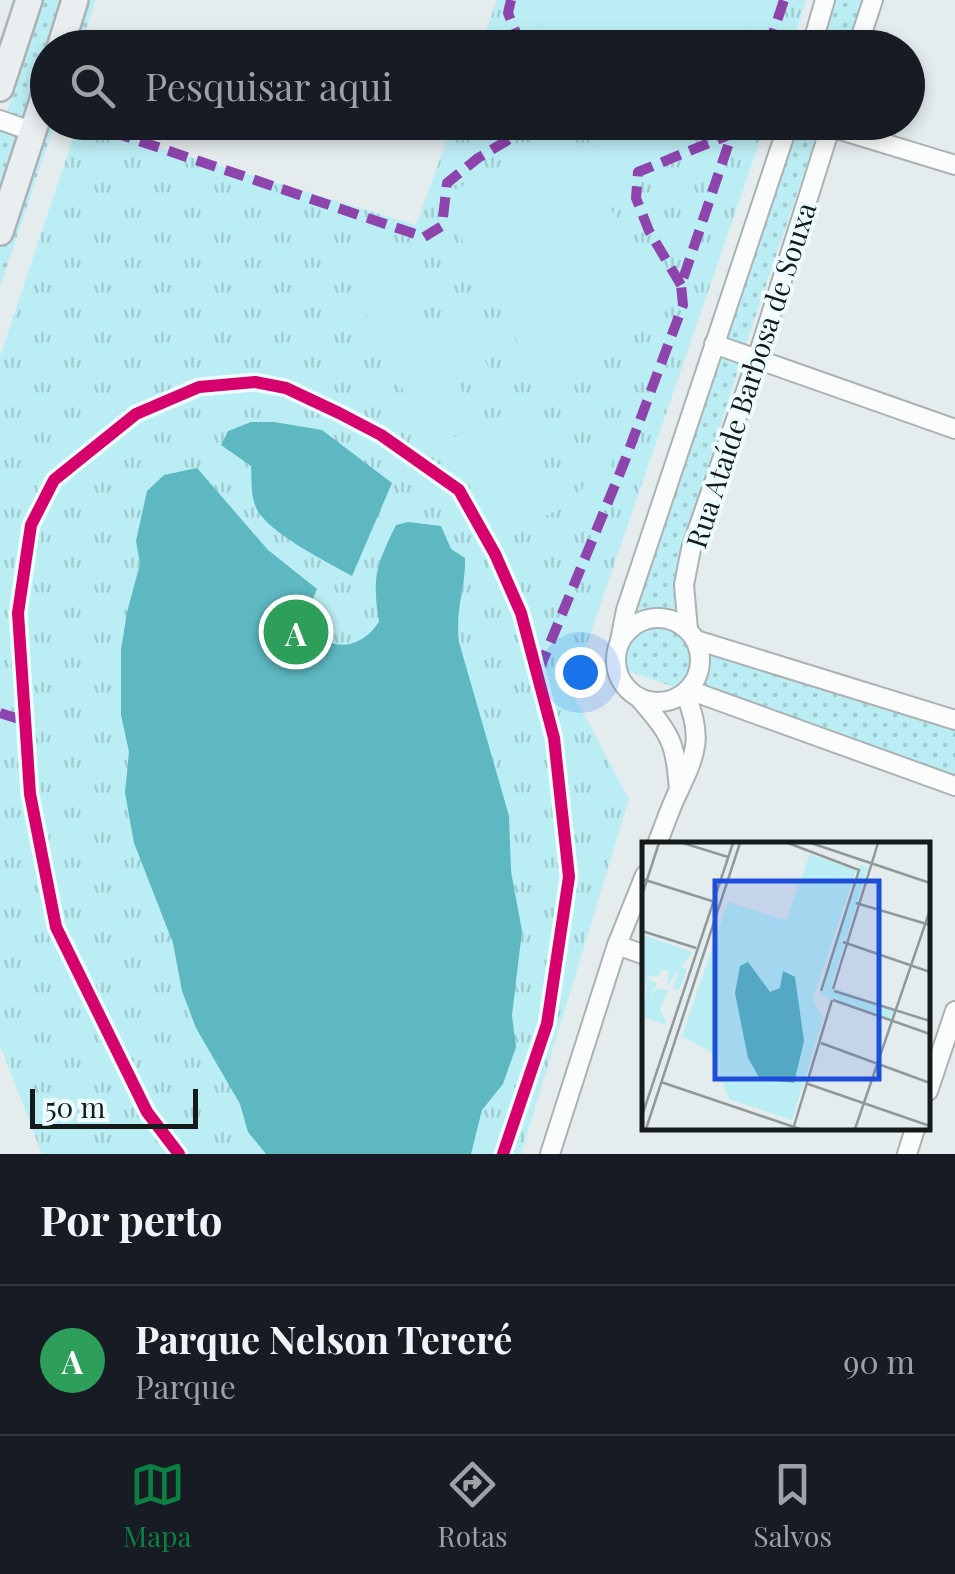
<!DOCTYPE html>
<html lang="pt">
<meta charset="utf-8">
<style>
:root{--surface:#171b24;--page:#20242c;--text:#f1f3f6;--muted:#9ea1a6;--line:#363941;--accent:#0b8043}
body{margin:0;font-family:"Playfair Display",serif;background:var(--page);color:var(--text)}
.scale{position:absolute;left:30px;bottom:25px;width:168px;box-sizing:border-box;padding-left:10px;border:5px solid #151b1b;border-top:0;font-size:28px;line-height:35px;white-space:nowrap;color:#151b1b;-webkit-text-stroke:8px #edfdff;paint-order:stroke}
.you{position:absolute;left:580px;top:672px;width:35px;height:35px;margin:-25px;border:8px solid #fff;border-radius:50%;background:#1a73e8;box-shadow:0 0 0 15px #1a73e833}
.badge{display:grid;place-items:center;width:65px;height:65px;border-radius:50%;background:var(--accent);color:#fff;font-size:32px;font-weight:700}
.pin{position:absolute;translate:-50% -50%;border:5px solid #fff;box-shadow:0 2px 10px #0006}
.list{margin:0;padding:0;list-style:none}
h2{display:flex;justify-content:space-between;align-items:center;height:130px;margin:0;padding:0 40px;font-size:42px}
h2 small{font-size:32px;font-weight:400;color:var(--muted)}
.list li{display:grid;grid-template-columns:65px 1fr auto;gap:30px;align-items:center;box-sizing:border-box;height:150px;padding:0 40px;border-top:2px solid var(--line)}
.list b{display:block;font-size:38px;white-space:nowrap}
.list p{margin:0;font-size:32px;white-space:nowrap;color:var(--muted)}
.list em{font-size:32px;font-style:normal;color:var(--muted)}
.icon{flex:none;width:55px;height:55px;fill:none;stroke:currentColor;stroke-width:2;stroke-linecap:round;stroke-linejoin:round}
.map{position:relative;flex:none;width:955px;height:1154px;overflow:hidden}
.search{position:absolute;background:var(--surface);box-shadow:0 5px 15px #0003;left:30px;right:30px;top:30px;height:110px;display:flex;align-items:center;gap:25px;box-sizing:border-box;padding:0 35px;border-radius:55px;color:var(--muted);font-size:38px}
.sheet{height:280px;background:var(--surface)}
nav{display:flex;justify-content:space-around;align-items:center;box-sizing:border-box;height:140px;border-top:2px solid var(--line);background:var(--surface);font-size:28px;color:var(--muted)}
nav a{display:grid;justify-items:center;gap:5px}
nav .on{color:var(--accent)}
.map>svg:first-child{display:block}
.grass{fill:url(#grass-dots)}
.park{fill:url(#park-tufts)}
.pitch{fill:#bbeef4}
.water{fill:#5eb8c1}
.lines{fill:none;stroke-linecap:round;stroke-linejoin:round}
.street-casing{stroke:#acb2b4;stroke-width:22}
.secondary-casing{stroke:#acb2b4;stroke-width:30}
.street{stroke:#fbfcfc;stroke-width:18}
.secondary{stroke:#e9eff1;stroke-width:25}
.quiet{stroke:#8e44ad;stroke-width:10;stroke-dasharray:20 10;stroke-linecap:butt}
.cycleway-casing{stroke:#edfdff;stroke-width:19}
.cycleway{stroke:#d6006c;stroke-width:12}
.labels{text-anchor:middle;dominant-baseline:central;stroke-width:8;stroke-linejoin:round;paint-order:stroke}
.street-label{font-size:28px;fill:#151b1b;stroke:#edfdff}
.inset-road{fill:none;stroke:#91989a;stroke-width:2.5}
.view{fill:#1d4ed8;fill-opacity:0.15;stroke:#1d4ed8;stroke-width:5}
.inset-edge{fill:none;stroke:#151b1b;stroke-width:5}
</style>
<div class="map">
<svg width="955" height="1154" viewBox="0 0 955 1154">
<defs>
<pattern id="grass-dots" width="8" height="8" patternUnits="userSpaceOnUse" patternTransform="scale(2.5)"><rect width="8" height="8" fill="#bbeef4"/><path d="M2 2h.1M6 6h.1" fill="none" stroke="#a0ccd1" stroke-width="1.8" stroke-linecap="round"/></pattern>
<pattern id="park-tufts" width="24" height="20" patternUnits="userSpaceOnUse" patternTransform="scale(2.5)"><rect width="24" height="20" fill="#bbeef4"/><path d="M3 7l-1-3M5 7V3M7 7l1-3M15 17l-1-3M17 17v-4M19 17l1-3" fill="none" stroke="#a0ccd1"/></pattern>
</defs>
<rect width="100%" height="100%" fill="#e4ecee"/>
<g class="grass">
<path d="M44 0H96L80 47 48 48V122L55 123 0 287V133Z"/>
<path d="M816 0H863L847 47 801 48Z"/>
<path d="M777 123H821L741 359 684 546 674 621 955 717V787L623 669 615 632 629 578Z"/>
</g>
<g class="park">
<path d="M497 0H806L791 47 480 48Z"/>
<path d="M78 123 416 225 453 123H766L571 690 629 799 521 1154H42L0 1045V356Z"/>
</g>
<g class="pitch">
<path d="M677 0 700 47H547L524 1Z"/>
<path d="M698 0H773L760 23 719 38Z"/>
<path d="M583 123H714L607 173Z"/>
<path d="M569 130 666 311 537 379 440 198Z"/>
<path d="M389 243 470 407 423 430 342 267Z"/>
<path d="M440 269 505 401 489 409 424 277Z"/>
<path d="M518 408 563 508 493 539 449 439Z"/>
<path d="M600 440 618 446 589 526 571 520Z"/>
</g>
<g class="water">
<path d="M251 422H274L322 430 392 483 352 576C327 562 275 536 259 513 250 500 252 481 251 466L221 445 228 431Z"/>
<path d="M197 468 268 550 317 589 308 610 309 629C332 652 360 650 379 622 372 576 376 566 396 525L408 522 441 526 451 549 465 558C466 589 455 606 459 642L509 816 511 871 522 931 512 1015 516 1047 503 1084 482 1110 471 1154H266L248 1132 240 1104 196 1028 182 991 173 943 134 843 125 793 129 752 121 715V650L127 612 140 564 136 541 147 491 164 475Z"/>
</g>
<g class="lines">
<g class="street-casing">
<g id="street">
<path d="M811 48 825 0"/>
<path d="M857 48 873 0"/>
<path d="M0 120 34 132"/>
<path d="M814 122 955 165"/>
<path d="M714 344 955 429"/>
<circle cx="658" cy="660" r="42"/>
<path d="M688 630 684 585 691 549 757 359 832 122"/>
<path d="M696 640 955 720"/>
<path d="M620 641 626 610 789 122"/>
<path d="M689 690 955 786"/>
<path d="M640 699C672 736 675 742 679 790"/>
<path d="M657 844C664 827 670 808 678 792 697 752 703 736 685 693"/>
<path d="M617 945 645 955"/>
<path d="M928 1091 955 1011"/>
<path d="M550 1154 617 945 645 875"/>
<path d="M907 1154 916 1126"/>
</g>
</g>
<g class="secondary-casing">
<g id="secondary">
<path d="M60 48 75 0"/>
<path d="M0 88 29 0"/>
<path d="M0 232 48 85"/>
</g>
</g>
<use href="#street" class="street"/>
<use href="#secondary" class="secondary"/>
<g class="quiet">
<path d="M511 0 508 13 522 48"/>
<path d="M768 48 784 0"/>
<path d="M40 108 48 111"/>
<path d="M83 122 424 237 442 226 447 183 478 158 538 122"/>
<path d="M681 285 649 231 636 198 638 172 731 134"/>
<path d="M539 670 624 463 683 305 681 285 736 122"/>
<path d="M0 713 25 721"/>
</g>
<g class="cycleway-casing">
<path id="cycleway" d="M179 1154 147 1112 56 927 30 794 18 613 31 525 54 480 136 414 199 387 255 382 286 388 339 413 381 435 459 490 495 554 521 613 554 738 569 877 547 1024 503 1154"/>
</g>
<use href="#cycleway" class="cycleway"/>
</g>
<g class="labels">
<g class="street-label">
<text transform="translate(750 375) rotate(-72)">Rua Ataíde Barbosa de Souxa</text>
</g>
</g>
<g transform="translate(642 842)">
<rect width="288" height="288" fill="#e4ecee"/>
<path d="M218 23 226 25 189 145 253 168 249 179 180 154 178 148ZM0 93 51 110 39 125 45 127 37 148 31 146 37 127 25 144 27 129 21 127 16 135 7 133 0 155Z" fill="#bbeef4"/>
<path d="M6 137 15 141 7 156 15 146 26 149 18 167 25 183 0 175Z" fill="#bbeef4"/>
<path d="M168 12 214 28 171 157 181 176 150 278 87 257 69 210 40 194 86 60 144 78Z" fill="#bbeef4"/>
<path d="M164 49a16 16 0 1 1 32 0a16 16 0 1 1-32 0ZM151 83a17 17 0 1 1 34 0a17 17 0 1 1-34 0Z" fill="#bbeef4"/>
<path d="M106 120 128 150 138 146 141 129 153 135 162 199 152 241 118 237 106 216 93 151 98 124Z" fill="#5eb8c1"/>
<path class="inset-road" d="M41 1 86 15M146 1 217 28 179 149M169 1 288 41M0 37 73 60M0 53 17 1M214 61 288 83M0 89 54 106M201 100 288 130M191 147 236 1M192 149 288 179M191 158 288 192M179 201 288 241M19 240 158 287M166 242 288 284M0 274 91 1M152 284 190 158M4 287 98 1M213 287 288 68"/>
<path class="view" d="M73 39H237V237H73Z"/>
<rect width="288" height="288" class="inset-edge"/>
</g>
</svg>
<div class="scale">50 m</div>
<div class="you"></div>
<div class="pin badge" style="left:296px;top:632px;background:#2e9e5b">A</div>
<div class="search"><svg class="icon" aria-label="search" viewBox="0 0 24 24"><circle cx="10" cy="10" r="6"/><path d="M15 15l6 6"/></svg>Pesquisar aqui</div>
</div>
<section class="sheet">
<h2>Por perto<small></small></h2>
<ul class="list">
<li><span class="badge" style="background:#2e9e5b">A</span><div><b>Parque Nelson Tereré</b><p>Parque</p></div><em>90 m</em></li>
</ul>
</section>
<nav>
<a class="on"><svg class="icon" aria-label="map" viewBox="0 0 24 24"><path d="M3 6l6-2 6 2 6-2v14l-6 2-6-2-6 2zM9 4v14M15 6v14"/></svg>Mapa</a>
<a><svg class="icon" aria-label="directions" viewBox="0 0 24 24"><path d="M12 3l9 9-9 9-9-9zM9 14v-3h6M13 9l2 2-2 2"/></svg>Rotas</a>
<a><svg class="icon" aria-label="saved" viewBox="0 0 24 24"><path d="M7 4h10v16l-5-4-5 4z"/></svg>Salvos</a>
</nav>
